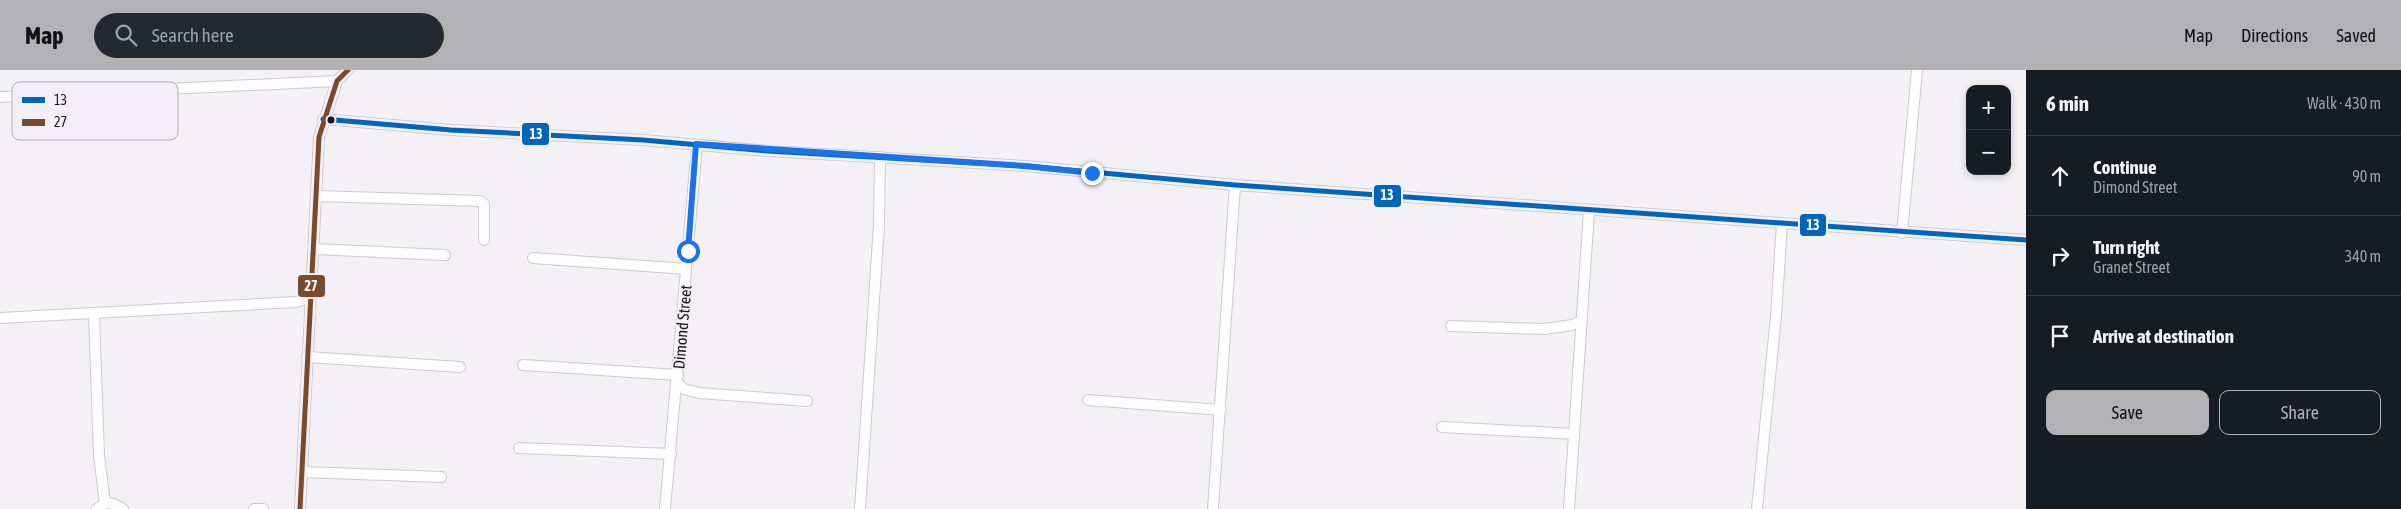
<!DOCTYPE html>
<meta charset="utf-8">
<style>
:root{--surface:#171b24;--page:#242831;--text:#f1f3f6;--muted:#9ea1a6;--line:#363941;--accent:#b2b2b5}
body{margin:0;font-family:"Asap Condensed",sans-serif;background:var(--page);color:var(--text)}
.controls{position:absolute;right:15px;top:15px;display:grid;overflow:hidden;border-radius:10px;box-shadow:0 2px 8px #0003}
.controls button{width:45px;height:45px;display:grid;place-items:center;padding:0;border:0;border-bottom:1px solid var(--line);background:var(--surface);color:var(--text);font:25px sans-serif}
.stop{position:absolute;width:15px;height:15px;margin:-11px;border:4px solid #1a73e8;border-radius:50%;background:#fff}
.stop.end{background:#1a73e8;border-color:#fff;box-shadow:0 1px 5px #0008}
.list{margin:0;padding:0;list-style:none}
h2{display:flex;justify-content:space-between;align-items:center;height:65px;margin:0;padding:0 20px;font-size:21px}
h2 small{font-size:16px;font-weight:400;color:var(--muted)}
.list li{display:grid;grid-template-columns:32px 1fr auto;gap:15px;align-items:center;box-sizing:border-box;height:80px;padding:0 20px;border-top:1px solid var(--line)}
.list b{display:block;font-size:19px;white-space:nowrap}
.list p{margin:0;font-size:16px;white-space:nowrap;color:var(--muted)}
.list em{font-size:16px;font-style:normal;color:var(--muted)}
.actions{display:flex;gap:10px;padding:15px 20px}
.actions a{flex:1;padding:11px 0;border:1px solid var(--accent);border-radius:10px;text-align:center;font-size:18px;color:var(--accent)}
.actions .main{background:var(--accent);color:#111}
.icon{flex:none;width:28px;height:28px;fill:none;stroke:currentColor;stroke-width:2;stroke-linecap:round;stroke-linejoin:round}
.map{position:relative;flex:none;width:2026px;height:439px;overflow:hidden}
header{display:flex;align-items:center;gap:30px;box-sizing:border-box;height:70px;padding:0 25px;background:var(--accent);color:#111}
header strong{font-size:24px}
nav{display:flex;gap:28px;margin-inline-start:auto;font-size:18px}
.search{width:350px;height:45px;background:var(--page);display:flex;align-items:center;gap:12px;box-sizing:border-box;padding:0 18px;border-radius:28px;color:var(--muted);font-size:19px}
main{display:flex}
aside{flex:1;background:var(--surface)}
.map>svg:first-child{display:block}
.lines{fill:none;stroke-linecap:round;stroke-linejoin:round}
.minor-casing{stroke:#cccacd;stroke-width:12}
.minor{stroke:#fdfdfe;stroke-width:10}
.bus-1-casing{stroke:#f3eff7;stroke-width:9}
.bus-2-casing{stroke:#f3eff7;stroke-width:9}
.bus-1{stroke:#0065bd;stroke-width:5}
.bus-2{stroke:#7a4b2a;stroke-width:5}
.route{stroke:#1a73e8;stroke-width:6}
.bus-dot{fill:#171518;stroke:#f3eff7;stroke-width:2}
.labels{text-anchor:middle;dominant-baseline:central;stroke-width:4;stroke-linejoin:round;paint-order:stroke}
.street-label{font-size:16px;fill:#171518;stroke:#f3eff7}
.key{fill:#f3eff7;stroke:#b1aeb4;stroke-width:1}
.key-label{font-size:14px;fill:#171518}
.line-badge{stroke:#f3eff7;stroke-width:2}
.badge-label{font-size:14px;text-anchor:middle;font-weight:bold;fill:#fff}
</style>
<header>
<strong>Map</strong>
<div class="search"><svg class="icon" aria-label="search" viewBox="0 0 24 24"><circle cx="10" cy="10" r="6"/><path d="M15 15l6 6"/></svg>Search here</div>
<nav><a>Map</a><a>Directions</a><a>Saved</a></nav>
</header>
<main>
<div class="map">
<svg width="2026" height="439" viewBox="0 0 2026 439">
<rect width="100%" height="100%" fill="#f3f1f5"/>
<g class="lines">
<g class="minor-casing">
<g id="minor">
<path d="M0 27 337 11"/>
<path d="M323 49 451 60 643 70 768 81 1025 96 1235 115 2026 170"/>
<path d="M317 126 480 131 484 134V170"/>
<path d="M1902 163 1917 0"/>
<path d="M314 179 445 185"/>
<path d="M533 188 686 199"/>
<path d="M94 243 99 386 105 433"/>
<path d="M0 248 296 232 310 228"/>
<path d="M1451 256 1544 259 1572 255 1581 251"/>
<path d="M307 287 460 297"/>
<path d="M523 295 678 305"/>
<path d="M677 312 684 319 699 323 807 331"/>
<path d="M1088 330 1221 340"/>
<path d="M1442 357 1574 364"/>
<path d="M519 378 671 384"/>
<path d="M302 402 441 407"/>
<path d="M97 439 105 433 114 434 123 439"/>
<path d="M254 439H263"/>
<path d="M300 439 319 67 337 11 348 0"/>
<path d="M665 439 697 75"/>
<path d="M860 439 879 155 880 87"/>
<path d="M1213 439 1235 115"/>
<path d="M1569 439 1589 141"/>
<path d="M1757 439 1776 246 1782 154"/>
</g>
</g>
<use href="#minor" class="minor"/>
<g class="bus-1-casing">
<path id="bus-1" d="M323 49 451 60 643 70 768 81 1025 96 1235 115 2026 170"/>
</g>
<g class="bus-2-casing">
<path id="bus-2" d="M300 439 319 67 337 11 348 0"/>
</g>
<use href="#bus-1" class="bus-1"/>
<use href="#bus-2" class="bus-2"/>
</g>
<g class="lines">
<path class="route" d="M688 181 696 74 1025 96 1092 103"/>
</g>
<circle class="bus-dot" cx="331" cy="50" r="4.5"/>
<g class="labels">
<g class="street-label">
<text transform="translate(682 257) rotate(-85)">Dimond Street</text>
</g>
</g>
<rect x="12" y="12" width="166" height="58" rx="8" class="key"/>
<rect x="22" y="27" width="23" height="6" fill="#0065bd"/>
<rect x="22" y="49" width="23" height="7" fill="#7a4b2a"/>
<g class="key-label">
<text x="54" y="35">13</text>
<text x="54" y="57">27</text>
</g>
<g class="line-badge">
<rect x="521" y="52" width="29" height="24" rx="5" fill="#0065bd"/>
<rect x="1373" y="114" width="29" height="24" rx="5" fill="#0065bd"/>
<rect x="1799" y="143" width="28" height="24" rx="5" fill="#0065bd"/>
<rect x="297" y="204" width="29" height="24" rx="5" fill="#7a4b2a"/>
</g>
<g class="badge-label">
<text x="536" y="69">13</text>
<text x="1387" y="130">13</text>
<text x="1813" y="160">13</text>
<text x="311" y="221">27</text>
</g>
</svg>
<div class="controls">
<button>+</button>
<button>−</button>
</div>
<div class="stop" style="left:688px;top:181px"></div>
<div class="stop end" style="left:1092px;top:103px"></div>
</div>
<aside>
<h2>6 min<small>Walk · 430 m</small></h2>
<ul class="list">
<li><svg class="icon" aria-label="ahead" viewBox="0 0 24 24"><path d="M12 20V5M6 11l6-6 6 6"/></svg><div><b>Continue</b><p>Dimond Street</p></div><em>90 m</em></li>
<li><svg class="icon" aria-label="right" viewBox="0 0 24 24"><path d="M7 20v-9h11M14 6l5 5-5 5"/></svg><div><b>Turn right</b><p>Granet Street</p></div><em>340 m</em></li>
<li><svg class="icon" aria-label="arrive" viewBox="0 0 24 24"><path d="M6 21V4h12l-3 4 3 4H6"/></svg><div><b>Arrive at destination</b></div></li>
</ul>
<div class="actions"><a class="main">Save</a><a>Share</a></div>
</aside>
</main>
